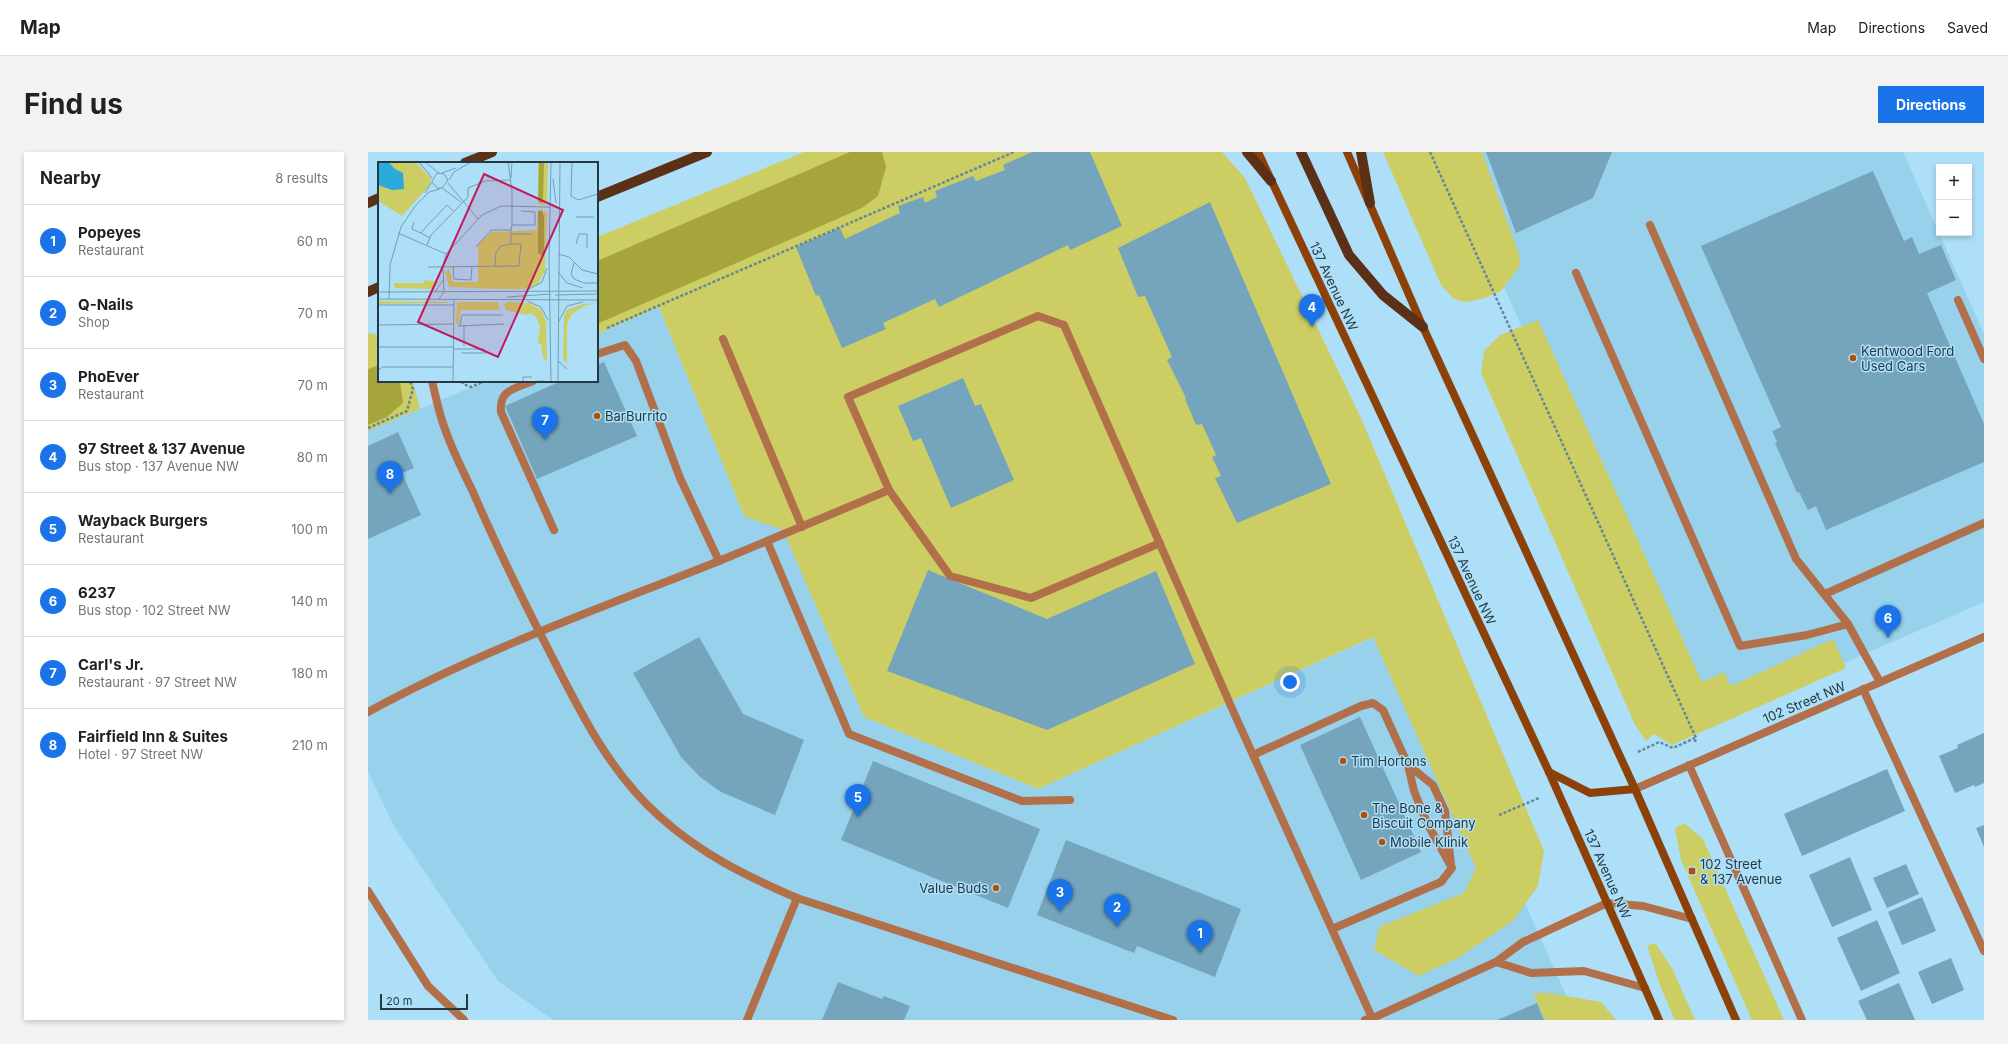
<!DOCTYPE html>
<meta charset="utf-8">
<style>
:root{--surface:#fff;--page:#f2f2f2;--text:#202124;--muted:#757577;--line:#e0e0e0;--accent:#1a73e8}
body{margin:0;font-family:Inter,sans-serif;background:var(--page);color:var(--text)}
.controls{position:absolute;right:12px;top:12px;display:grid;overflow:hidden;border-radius:0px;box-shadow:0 2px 6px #0003}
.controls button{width:36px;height:36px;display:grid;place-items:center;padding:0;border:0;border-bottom:1px solid var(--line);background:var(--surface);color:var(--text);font:20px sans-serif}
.scale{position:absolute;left:12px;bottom:10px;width:88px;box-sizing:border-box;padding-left:4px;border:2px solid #253942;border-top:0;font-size:11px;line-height:14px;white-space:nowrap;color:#253942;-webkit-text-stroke:3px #aedff8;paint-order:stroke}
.you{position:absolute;left:922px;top:530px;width:14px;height:14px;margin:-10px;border:3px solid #fff;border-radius:50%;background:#1a73e8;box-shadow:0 0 0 6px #1a73e833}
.badge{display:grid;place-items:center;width:26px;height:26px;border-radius:50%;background:var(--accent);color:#fff;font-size:13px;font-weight:700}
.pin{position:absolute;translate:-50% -33px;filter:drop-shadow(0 1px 2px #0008)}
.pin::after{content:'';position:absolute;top:21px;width:14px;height:12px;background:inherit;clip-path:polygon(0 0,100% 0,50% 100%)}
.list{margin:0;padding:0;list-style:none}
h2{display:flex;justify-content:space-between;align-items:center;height:52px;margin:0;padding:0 16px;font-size:17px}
h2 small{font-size:13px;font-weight:400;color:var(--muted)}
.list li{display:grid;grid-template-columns:26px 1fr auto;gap:12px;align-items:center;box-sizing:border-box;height:72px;padding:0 16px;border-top:1px solid var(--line)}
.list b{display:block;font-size:15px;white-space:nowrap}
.list p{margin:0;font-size:13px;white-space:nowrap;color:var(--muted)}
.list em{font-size:13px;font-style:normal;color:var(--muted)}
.map{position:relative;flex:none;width:1616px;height:868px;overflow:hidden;border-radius:0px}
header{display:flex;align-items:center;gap:24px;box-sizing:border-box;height:56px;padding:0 20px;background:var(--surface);border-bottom:1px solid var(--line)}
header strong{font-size:19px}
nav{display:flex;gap:22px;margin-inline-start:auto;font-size:14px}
.intro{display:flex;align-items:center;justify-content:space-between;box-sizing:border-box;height:96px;padding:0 24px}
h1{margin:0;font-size:28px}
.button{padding:10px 18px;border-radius:0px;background:var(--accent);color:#fff;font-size:14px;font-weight:700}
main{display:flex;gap:24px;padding:0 24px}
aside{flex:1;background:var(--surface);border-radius:0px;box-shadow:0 2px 6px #0003}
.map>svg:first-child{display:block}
.built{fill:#98d1ec}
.green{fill:#cccd63}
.forest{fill:#a5a53c}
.building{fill:#75a5bd}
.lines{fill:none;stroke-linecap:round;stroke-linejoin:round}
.path{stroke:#658798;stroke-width:2.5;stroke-dasharray:3 2;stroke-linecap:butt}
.service{stroke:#b16f4a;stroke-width:8}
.minor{stroke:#b16f4a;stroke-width:8}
.tertiary{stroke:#b16f4a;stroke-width:8}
.secondary{stroke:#8c4109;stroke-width:8}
.primary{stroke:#5c3016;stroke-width:10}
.poi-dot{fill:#b15105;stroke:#aedff8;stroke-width:1.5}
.labels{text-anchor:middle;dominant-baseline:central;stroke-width:3;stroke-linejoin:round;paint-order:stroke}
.street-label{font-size:13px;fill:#253942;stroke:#aedff8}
.poi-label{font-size:13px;fill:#253942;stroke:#aedff8;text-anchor:start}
.inset-road{fill:none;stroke:#779daf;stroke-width:1}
.view{fill:#c2185b;fill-opacity:0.15;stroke:#c2185b;stroke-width:2}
.inset-edge{fill:none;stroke:#253942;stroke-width:2}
</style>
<header>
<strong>Map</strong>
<nav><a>Map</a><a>Directions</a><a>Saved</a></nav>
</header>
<div class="intro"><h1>Find us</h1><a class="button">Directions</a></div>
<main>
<aside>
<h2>Nearby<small>8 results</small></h2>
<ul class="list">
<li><span class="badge">1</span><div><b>Popeyes</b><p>Restaurant</p></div><em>60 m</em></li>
<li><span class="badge">2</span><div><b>Q-Nails</b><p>Shop</p></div><em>70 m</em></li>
<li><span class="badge">3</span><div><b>PhoEver</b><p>Restaurant</p></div><em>70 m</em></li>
<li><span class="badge">4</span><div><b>97 Street &amp; 137 Avenue</b><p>Bus stop · 137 Avenue NW</p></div><em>80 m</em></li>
<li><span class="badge">5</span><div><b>Wayback Burgers</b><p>Restaurant</p></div><em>100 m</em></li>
<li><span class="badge">6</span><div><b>6237</b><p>Bus stop · 102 Street NW</p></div><em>140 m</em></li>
<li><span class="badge">7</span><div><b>Carl's Jr.</b><p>Restaurant · 97 Street NW</p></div><em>180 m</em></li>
<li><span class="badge">8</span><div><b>Fairfield Inn &amp; Suites</b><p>Hotel · 97 Street NW</p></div><em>210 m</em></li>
</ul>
</aside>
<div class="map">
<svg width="1616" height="868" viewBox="0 0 1616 868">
<rect width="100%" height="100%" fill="#aedff8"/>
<g class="built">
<path d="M1075 0H1535L1616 182V450L1334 573Z"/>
<path d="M291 155 376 364 415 377 496 565 670 637 1033 473 1209 868H185L130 829 26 674 0 620V279L118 229H229V182Z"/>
</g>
<g class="green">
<path d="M436 0H854L877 26 993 266 1176 699 1170 734 1145 769 1090 806 1051 824 1006 798 1011 775 1096 741 1108 716 1005 485 670 637 496 565 415 378 376 364 291 155 229 182V85Z"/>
<path d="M1015 0H1114L1151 102 1152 114 1133 139 1114 147 1098 150 1086 147 1073 133Z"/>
<path d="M1170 168 1334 530 1356 520 1363 534 1465 487 1478 516 1304 593 1286 582 1278 589 1267 573 1113 221 1116 199 1132 183Z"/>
<path d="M0 181 11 183V229H45L52 257 0 279Z"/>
<path d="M1316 671 1335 687 1416 868H1384L1313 708 1307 676Z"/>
<path d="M1287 791 1304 816 1327 868H1307L1293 836 1279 794Z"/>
<path d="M1165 841H1181L1233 850 1248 868H1177Z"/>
</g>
<g class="forest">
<path d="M482 0H514L518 15 510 44 494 56 229 172V109Z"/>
<path d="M11 213V229H32L35 251 19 265 0 273V217Z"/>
</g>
<g class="building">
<path d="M664 0H722L754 74 702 98 700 93 571 155 567 147 515 171 518 177 474 196 451 143 448 144 428 95 472 76 477 87 532 61 530 54 555 45 557 51 569 45 567 39 605 24 608 29 637 18 635 13Z"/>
<path d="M1118 0H1244L1225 46 1148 81Z"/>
<path d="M1505 19 1536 89 1544 85 1551 102 1573 93 1588 128 1559 141 1616 272V310L1458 378 1448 354 1440 358 1431 340 1429 341 1407 291 1409 290 1404 279 1413 275 1333 94Z"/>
<path d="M842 50 963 332 869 371 847 326 853 324 844 305 848 303 834 272 828 273 817 247 818 246 799 208 804 205 777 144 770 145 750 96Z"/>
<path d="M236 210 269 284 169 327 137 254 193 229H229V213Z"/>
<path d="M595 226 607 254 613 252 646 328 583 356 553 286 545 289 530 254Z"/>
<path d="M30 280 46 316 34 321 53 363 0 387V294Z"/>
<path d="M560 418 679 467 788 419 827 512 679 578 519 519Z"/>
<path d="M331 485 375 562 436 588 407 663 353 640 332 625 313 605 265 521Z"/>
<path d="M992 565 1053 700 993 728 932 593Z"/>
<path d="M1616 581V631L1607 635 1606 633 1587 641 1571 604 1590 596 1589 593Z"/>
<path d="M505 609 672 677 640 756 473 688Z"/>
<path d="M1519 617 1537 659 1434 704 1416 662Z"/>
<path d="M1616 673V695L1608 676Z"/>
<path d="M698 688 873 757 847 825 769 794 766 801 669 763Z"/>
<path d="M1482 705 1504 758 1464 775 1441 723Z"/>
<path d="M1538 712 1551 742 1519 756 1505 726Z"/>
<path d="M1554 745 1568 779 1534 793 1520 760Z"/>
<path d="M1509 768 1532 821 1493 839 1469 786Z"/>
<path d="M1583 806 1596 838 1564 852 1550 820Z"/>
<path d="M470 830 514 847 516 844 542 854 536 868H454Z"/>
<path d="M1531 831 1547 868H1499L1490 849Z"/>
<path d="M1169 851 1176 868H1129Z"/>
</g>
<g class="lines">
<g class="path">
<path d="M1062 0 1328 586 1327 590"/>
<path d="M239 176 646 0"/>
<path d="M94 229 95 232 103 235 117 229"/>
<path d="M0 276 39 259 45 237 42 229"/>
<path d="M1270 600 1291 590 1305 596 1327 586"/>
<path d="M1131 663 1171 646"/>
</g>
<g class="service">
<path d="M1282 73 1428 407 1480 472 1512 530"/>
<path d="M1208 121 1372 494 1439 483 1480 472"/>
<path d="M1590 148 1616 207"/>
<path d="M355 187 434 375"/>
<path d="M229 202 257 193 268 209 312 326 351 409 399 389 481 582 654 649 702 648"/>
<path d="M64 229C68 245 71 262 77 277 84 298 95 319 105 340 127 391 151 440 176 489 208 551 238 617 291 664 333 702 378 724 429 746L805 868"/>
<path d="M165 229C147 237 131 237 133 260L186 378"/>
<path d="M521 338 582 424 663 446 792 391"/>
<path d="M399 389 521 338 480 245 670 164 696 173 866 561 1005 868"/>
<path d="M1457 442 1616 371"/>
<path d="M1495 537 1616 799"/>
<path d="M0 560C111 499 233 456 351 409"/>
<path d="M885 603 993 554 1005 551 1015 558 1040 613 1046 639 1059 671 1084 716 1073 730 964 777"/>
<path d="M1040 613 1065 633 1077 659 1083 712"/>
<path d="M0 739 60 834 96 868"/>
<path d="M1128 810 1163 821 1216 819 1277 836"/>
<path d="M379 868 429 746"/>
<path d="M997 868 1005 866 1128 810 1155 790 1239 751 1275 754 1324 767"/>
</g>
<path class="minor" d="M1321 613 1434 868"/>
<path class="tertiary" d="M1267 637 1616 485"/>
<g class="secondary">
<path d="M890 0 1181 620 1291 868"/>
<path d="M979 0 1055 175 1267 637 1368 868"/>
<path d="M1181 620 1222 641 1267 637"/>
</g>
<g class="primary">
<path d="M879 0 903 29"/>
<path d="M933 0 981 103 1015 143 1055 175"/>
<path d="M993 0 1002 51"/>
<path d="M97 11 124 0"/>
<path d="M229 45 339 0"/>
<path d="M0 51 11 46"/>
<path d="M0 140 11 135"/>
</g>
</g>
<g class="poi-dot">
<circle cx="1485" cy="206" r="4"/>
<circle cx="229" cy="264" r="4"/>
<circle cx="975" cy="609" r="4"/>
<circle cx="996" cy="663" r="4"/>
<circle cx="1014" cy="690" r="4"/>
<rect x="1320" y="715" width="8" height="8" rx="2"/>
<circle cx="628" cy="736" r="4"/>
</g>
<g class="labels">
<g class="street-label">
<text transform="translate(966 134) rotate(65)">137 Avenue NW</text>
<text transform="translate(1104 428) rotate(65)">137 Avenue NW</text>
<text transform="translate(1436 550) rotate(-23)">102 Street NW</text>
<text transform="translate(1240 722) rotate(66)">137 Avenue NW</text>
</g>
<g class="poi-label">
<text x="1493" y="199">Kentwood Ford<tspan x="1493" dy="15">Used Cars</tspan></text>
<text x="237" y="264">BarBurrito</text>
<text x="983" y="609">Tim Hortons</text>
<text x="1004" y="656">The Bone &amp;<tspan x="1004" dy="15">Biscuit Company</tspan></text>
<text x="1022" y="690">Mobile Klinik</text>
<text x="1332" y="712">102 Street<tspan x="1332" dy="15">&amp; 137 Avenue</tspan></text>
<text x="620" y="736" text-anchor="end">Value Buds</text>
</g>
</g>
<g transform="translate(10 10)">
<rect width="220" height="220" fill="#aedff8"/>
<path d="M0 0H37L53 16 51 24 24 54 0 39ZM160 0H170L169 39 166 43 160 42ZM160 49 169 50 167 109 159 123 147 127H121L71 125 67 110 71 107 75 120H100V83L113 70 159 68ZM46 118 61 120 54 127 18 126 16 124V121H46ZM0 139 70 140V141L0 142ZM79 140H120L122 148H83L81 162H78ZM129 140 152 141 164 149 168 159 169 200 165 196 163 182H160L162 164 158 155 153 151 148 153 128 148 126 143ZM220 141 206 144 194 152 189 162V203L185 196 186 155 189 148 205 142Z" fill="#cccd63"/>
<path d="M161 0H166L165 40 163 41 160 39ZM164 48 166 55V95L160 91V49Z" fill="#a5a53c"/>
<path d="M0 0H10L17 7 25 11 26 27 14 28 0 23Z" fill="#2aaada"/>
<path class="inset-road" d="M41 0 54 16M47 0 61 11M130 0 134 29V63M194 0 193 34 200 38 220 32M64 11 78 6M133 16 134 0M175 17 178 41M71 18 76 10 93 0M70 21 100 57M64 26 83 40M47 31 59 11 66 12 70 18 64 26H59L54 20M198 55H216M36 60 34 67 43 71M20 71 68 92M133 72H154M52 76 43 71 48 65 69 43 75 49M198 82 201 72H209V86M49 83 53 73 90 35V26L107 19 133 18M98 85 113 68H133L134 63H157V50L143 49M180 92 191 95 204 108 220 112M196 101 193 112 196 117 206 121H220M75 104 76 117 93 118 94 104M117 104 118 90 123 84 133 82M50 105 141 104 143 82H133V68M180 110 189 121 205 126M151 127 164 120 169 106M0 130 220 129M57 130 65 118M177 133 220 132M129 135 173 132M0 137 220 138M11 137 12 103 23 65 38 43 51 30 62 27M61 137 66 130 65 104 68 92 104 53 123 44 172 45M149 139 163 145 170 158M0 143H76M181 159 189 144 205 140M0 163 75 162M86 163V184M80 164 126 162M82 164 84 153H125M0 185H75M75 187H107M83 191H108M180 199 189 207M145 219V215H154M0 220V208L5 205H75M75 220 76 137M145 220 166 219M173 220 171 95 173 0M180 220 182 0"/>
<path class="view" d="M106 12 185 48 120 195 40 160Z"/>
<rect width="220" height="220" class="inset-edge"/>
</g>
</svg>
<div class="controls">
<button>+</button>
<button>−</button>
</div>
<div class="scale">20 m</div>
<div class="you"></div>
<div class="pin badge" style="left:832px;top:801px">1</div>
<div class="pin badge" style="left:749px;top:775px">2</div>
<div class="pin badge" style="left:692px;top:760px">3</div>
<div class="pin badge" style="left:944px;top:175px">4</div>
<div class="pin badge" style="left:490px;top:665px">5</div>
<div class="pin badge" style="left:1520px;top:486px">6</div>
<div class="pin badge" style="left:177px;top:288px">7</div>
<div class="pin badge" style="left:22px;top:342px">8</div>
</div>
</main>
